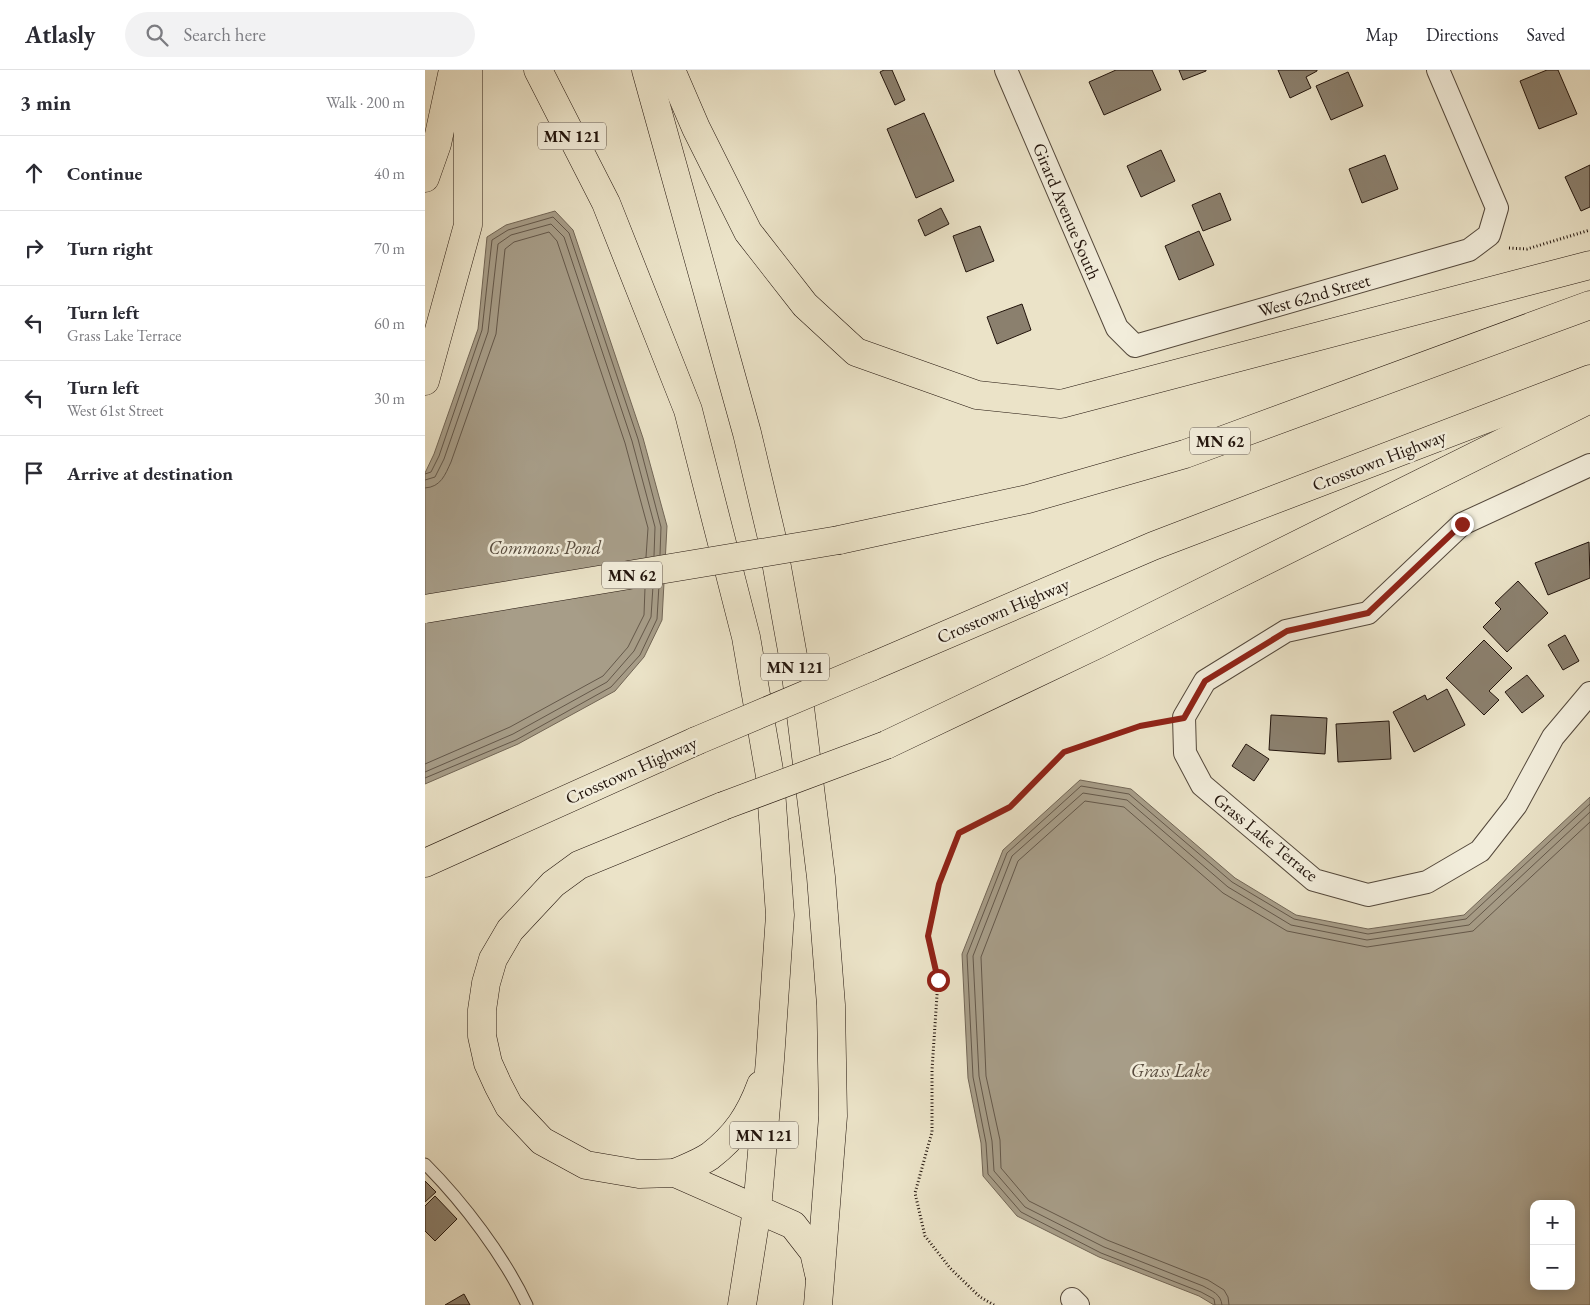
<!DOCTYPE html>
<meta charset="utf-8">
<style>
:root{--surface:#fff;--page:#f2f2f3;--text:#2b2b33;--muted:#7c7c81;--line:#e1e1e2}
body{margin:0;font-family:"EB Garamond",serif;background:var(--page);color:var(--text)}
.controls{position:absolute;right:15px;bottom:15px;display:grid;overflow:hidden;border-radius:10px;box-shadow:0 2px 12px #0003}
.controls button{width:45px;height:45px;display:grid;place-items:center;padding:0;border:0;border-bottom:1px solid var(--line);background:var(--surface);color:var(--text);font:25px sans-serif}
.stop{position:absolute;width:15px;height:15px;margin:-11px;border:4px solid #8f2418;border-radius:50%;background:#fff}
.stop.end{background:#8f2418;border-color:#fff;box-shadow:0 1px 5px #0008}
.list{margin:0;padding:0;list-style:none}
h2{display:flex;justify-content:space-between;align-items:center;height:65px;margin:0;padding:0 20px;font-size:21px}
h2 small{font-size:16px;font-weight:400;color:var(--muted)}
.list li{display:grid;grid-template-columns:32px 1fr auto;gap:15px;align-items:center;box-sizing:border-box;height:75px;padding:0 20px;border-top:1px solid var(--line)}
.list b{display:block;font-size:19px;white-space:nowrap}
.list p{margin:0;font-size:16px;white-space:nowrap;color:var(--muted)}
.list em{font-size:16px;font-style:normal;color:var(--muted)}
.icon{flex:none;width:28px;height:28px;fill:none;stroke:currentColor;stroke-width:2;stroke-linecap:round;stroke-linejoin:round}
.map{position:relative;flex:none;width:1165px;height:1235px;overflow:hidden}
header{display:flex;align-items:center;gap:30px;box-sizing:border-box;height:70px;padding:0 25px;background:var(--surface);border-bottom:1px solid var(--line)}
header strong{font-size:24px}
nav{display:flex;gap:28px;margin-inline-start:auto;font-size:18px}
.search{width:350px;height:45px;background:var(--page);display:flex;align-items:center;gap:12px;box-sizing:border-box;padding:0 18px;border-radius:28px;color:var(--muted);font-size:19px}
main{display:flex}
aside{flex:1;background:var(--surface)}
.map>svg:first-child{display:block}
.water{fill:#a79d88;stroke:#726656;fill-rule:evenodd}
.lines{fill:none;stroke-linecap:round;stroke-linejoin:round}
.shore{stroke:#64584a;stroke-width:1}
.building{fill:#8b806e;stroke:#22140c}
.service-casing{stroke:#54483b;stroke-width:13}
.minor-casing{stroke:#54483b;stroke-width:24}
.motorway-casing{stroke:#22140c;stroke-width:29}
.path{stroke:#22140c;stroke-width:3;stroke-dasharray:1 2.5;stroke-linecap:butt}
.service{stroke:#f2eddb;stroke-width:11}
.minor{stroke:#f2eddb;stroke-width:22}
.motorway{stroke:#ebe3c8;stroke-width:28}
.motorway-bridge-casing{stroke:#22140c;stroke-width:29;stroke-linecap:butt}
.motorway-bridge{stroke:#ebe3c8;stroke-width:28}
.route{stroke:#8f2418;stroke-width:6}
.labels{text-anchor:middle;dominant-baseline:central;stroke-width:5;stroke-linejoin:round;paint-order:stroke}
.shield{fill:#f2eddb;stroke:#60554a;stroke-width:1}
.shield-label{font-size:16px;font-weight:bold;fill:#22140c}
.street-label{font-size:18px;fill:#22140c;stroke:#f2eddb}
.water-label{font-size:19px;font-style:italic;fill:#574b3e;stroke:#f2eddb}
</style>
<header>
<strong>Atlasly</strong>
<div class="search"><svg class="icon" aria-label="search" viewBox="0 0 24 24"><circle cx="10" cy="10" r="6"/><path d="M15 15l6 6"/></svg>Search here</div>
<nav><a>Map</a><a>Directions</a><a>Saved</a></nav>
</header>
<main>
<aside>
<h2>3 min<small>Walk · 200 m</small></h2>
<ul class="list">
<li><svg class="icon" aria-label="ahead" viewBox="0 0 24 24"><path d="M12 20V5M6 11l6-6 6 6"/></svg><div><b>Continue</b></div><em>40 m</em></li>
<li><svg class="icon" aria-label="right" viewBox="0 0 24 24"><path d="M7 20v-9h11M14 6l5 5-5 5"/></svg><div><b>Turn right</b></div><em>70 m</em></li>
<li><svg class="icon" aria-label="left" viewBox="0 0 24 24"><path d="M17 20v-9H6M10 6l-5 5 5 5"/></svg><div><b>Turn left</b><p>Grass Lake Terrace</p></div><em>60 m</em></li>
<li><svg class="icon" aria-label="left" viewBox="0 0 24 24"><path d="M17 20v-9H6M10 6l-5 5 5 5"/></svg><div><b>Turn left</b><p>West 61st Street</p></div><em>30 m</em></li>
<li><svg class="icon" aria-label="arrive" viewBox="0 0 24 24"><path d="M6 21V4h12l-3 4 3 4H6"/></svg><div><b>Arrive at destination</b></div></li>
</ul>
</aside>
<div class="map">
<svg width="1165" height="1235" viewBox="0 0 1165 1235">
<rect width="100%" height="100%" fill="#ebe3c8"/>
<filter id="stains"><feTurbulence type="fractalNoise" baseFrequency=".004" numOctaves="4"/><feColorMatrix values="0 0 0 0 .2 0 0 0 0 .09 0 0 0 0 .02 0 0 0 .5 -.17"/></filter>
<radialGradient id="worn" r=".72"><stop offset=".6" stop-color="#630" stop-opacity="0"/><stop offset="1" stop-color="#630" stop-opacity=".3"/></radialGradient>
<g class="water">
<path d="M130 141 148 160 218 368 242 456 237 550 219 587 190 621 93 674 0 714V403L9 384 53 259 62 167 81 155Z"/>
<path d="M655 710 706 719 810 808 871 845 943 859 1039 845 1165 727V1235H789L774 1226 674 1187 592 1146 558 1106 556 1073 543 1008 537 884 578 780ZM1109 1134H1146V1216H1109Z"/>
</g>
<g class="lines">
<g class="shore">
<path d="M0 404 6 402 14 386 57 260 67 170 83 160 128 147 144 163 213 369 236 457 235 485"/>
<path d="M0 410 10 407 19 389 63 262 73 174 86 165 126 154 139 167 207 371 230 457 229 486"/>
<path d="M0 418C16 417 20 405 26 392L71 264 80 179 89 172 124 162 132 171 200 373 223 458 221 487"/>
<path d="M0 694 85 657 178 606 203 577 219 545 220 518"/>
<path d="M0 702 88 664 182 612 209 581 226 547 228 516"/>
<path d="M0 708 91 670 186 617 215 585 232 549 234 515"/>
<path d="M790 1235 789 1229 776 1222 676 1183 596 1142 563 1104 561 1073 548 1007 542 885 582 783 656 716 704 724 807 812 869 849 943 864 1041 849 1165 734"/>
<path d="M797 1235C796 1224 787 1221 778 1216L679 1177 600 1137 569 1101 567 1071 554 1006 548 886 587 786 658 723 702 730 803 817 866 855 942 870 1044 855 1165 742"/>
<path d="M804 1235 803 1227 799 1220 783 1210 682 1170 604 1131 576 1098 575 1070 561 1006 556 887 593 791 660 731 699 737 798 823 862 861 942 877 1048 861 1165 752"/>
</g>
</g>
<g class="building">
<path d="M459 0H467L480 30 470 35 455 2Z"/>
<path d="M691 0H727L736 20 679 45 664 12Z"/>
<path d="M754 0H781V1L758 10Z"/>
<path d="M853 0H892V1L881 7 886 18 865 28Z"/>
<path d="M1122 0H1133L1152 44 1114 59 1095 11Z"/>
<path d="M923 2 938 36 906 50 891 16Z"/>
<path d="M499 43 529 111 491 128 462 59Z"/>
<path d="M736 80 750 111 716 127 702 96Z"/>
<path d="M960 85 973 119 937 133 924 99Z"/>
<path d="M1165 95V137L1156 141 1140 107Z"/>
<path d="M795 123 806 150 778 161 767 135Z"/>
<path d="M516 138 524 154 500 166 493 150Z"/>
<path d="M555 156 569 191 541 202 528 166Z"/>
<path d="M774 161 789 195 754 210 740 176Z"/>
<path d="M597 234 606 260 572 274 562 247Z"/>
<path d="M1164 472 1165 508 1123 525 1110 493Z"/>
<path d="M1093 511 1123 543 1082 582 1058 557 1076 539 1070 533Z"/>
<path d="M1140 565 1154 591 1138 600 1123 575Z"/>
<path d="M1059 570 1087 598 1064 621 1074 630 1059 645 1021 608Z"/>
<path d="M1102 605 1119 626 1097 643 1080 622Z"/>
<path d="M1022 619 1040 655 989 682 968 642 1000 625 1002 630Z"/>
<path d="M846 645 902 648 900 684 844 680Z"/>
<path d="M964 651 966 689 913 692 911 654Z"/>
<path d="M821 674 844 689 829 711 807 696Z"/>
<path d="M0 1111 11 1122 0 1132Z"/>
<path d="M10 1126 32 1149 10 1171 0 1161V1136Z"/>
<path d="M39 1224 45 1235H20Z"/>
</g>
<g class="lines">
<g class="service-casing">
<path id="service" d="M0 1094C38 1132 79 1186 102 1235"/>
</g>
<g class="minor-casing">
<g id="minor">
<path d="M581 0 692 258 710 276 1044 180 1064 165 1072 138 1013 0"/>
<path d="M1165 395 1037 454 943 543 861 561 780 611 759 647 760 683 777 715 889 810 943 825 1002 812 1055 781 1091 735 1128 667 1165 623"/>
<path d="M647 1229 653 1235"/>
</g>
</g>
<g class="motorway-casing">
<g id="motorway">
<path d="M113 0 181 133 263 340 321 567 345 706 355 845 345 990 332 1140 317 1235"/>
<path d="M221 0 322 363 346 464 370 597 396 807 406 935 408 1046 393 1235"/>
<path d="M246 0 271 58 323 162 380 235 431 282 552 325 636 334 1165 195"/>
<path d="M0 108 12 74 28 0"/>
<path d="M0 311 43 155V0"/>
<path d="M414 470 603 429 760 384 1165 235"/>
<path d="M446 597 728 476 1165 309"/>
<path d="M461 675 673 574 1165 329"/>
<path d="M298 736 154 795 128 814 85 860 68 889 61 913 57 940V966L63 993 73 1015 84 1036 117 1071 161 1095 214 1104 250 1103 368 1155 389 1182 394 1204"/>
<path d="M0 793 271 671"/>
<path d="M250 1103C261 1098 275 1093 285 1086 311 1066 325 1045 336 1015"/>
</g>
</g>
<g class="path">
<path d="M1084 178 1102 179 1165 160"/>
<path d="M569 1235 555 1227 525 1198 500 1166 490 1123 507 1062V1000L513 910 503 867 514 814 534 763 585 737 639 682 715 656 734 652"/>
</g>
<use href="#service" class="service"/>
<use href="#minor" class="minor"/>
<use href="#motorway" class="motorway"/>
<g class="motorway-bridge-casing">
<g id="motorway-bridge">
<path d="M0 539 414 470"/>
<path d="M271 671 446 597"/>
<path d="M298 736 461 675"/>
</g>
</g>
<use href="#motorway-bridge" class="motorway-bridge"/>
</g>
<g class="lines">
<path class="route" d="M513 910 503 866 514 814 534 763 585 737 639 682 715 656 759 648 780 611 862 561 943 543 1037 454"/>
</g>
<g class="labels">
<g class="shield">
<rect x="113" y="52.5" width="68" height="27" rx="4"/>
<rect x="765" y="357.5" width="60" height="27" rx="4"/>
<rect x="177" y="491.5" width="60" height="27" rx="4"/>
<rect x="336" y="583.5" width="68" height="27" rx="4"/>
<rect x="305" y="1051.5" width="68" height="27" rx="4"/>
</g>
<g class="shield-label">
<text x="147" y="66">MN 121</text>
<text x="795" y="371">MN 62</text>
<text x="207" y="505">MN 62</text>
<text x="370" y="597">MN 121</text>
<text x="339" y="1065">MN 121</text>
</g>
<g class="street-label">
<text transform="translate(642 141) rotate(67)">Girard Avenue South</text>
<text transform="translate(889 225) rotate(-16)">West 62nd Street</text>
<text transform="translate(954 390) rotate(-21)">Crosstown Highway</text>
<text transform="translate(578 540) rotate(-23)">Crosstown Highway</text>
<text transform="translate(206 700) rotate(-24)">Crosstown Highway</text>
<text transform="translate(841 767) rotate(39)">Grass Lake Terrace</text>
</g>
<g class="water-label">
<text x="120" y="477">Commons Pond</text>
<text x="745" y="1000">Grass Lake</text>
</g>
</g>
<rect width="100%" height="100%" filter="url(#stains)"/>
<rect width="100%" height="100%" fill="url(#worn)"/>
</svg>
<div class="controls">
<button>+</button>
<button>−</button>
</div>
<div class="stop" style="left:513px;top:910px"></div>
<div class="stop end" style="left:1037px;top:454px"></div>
</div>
</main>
